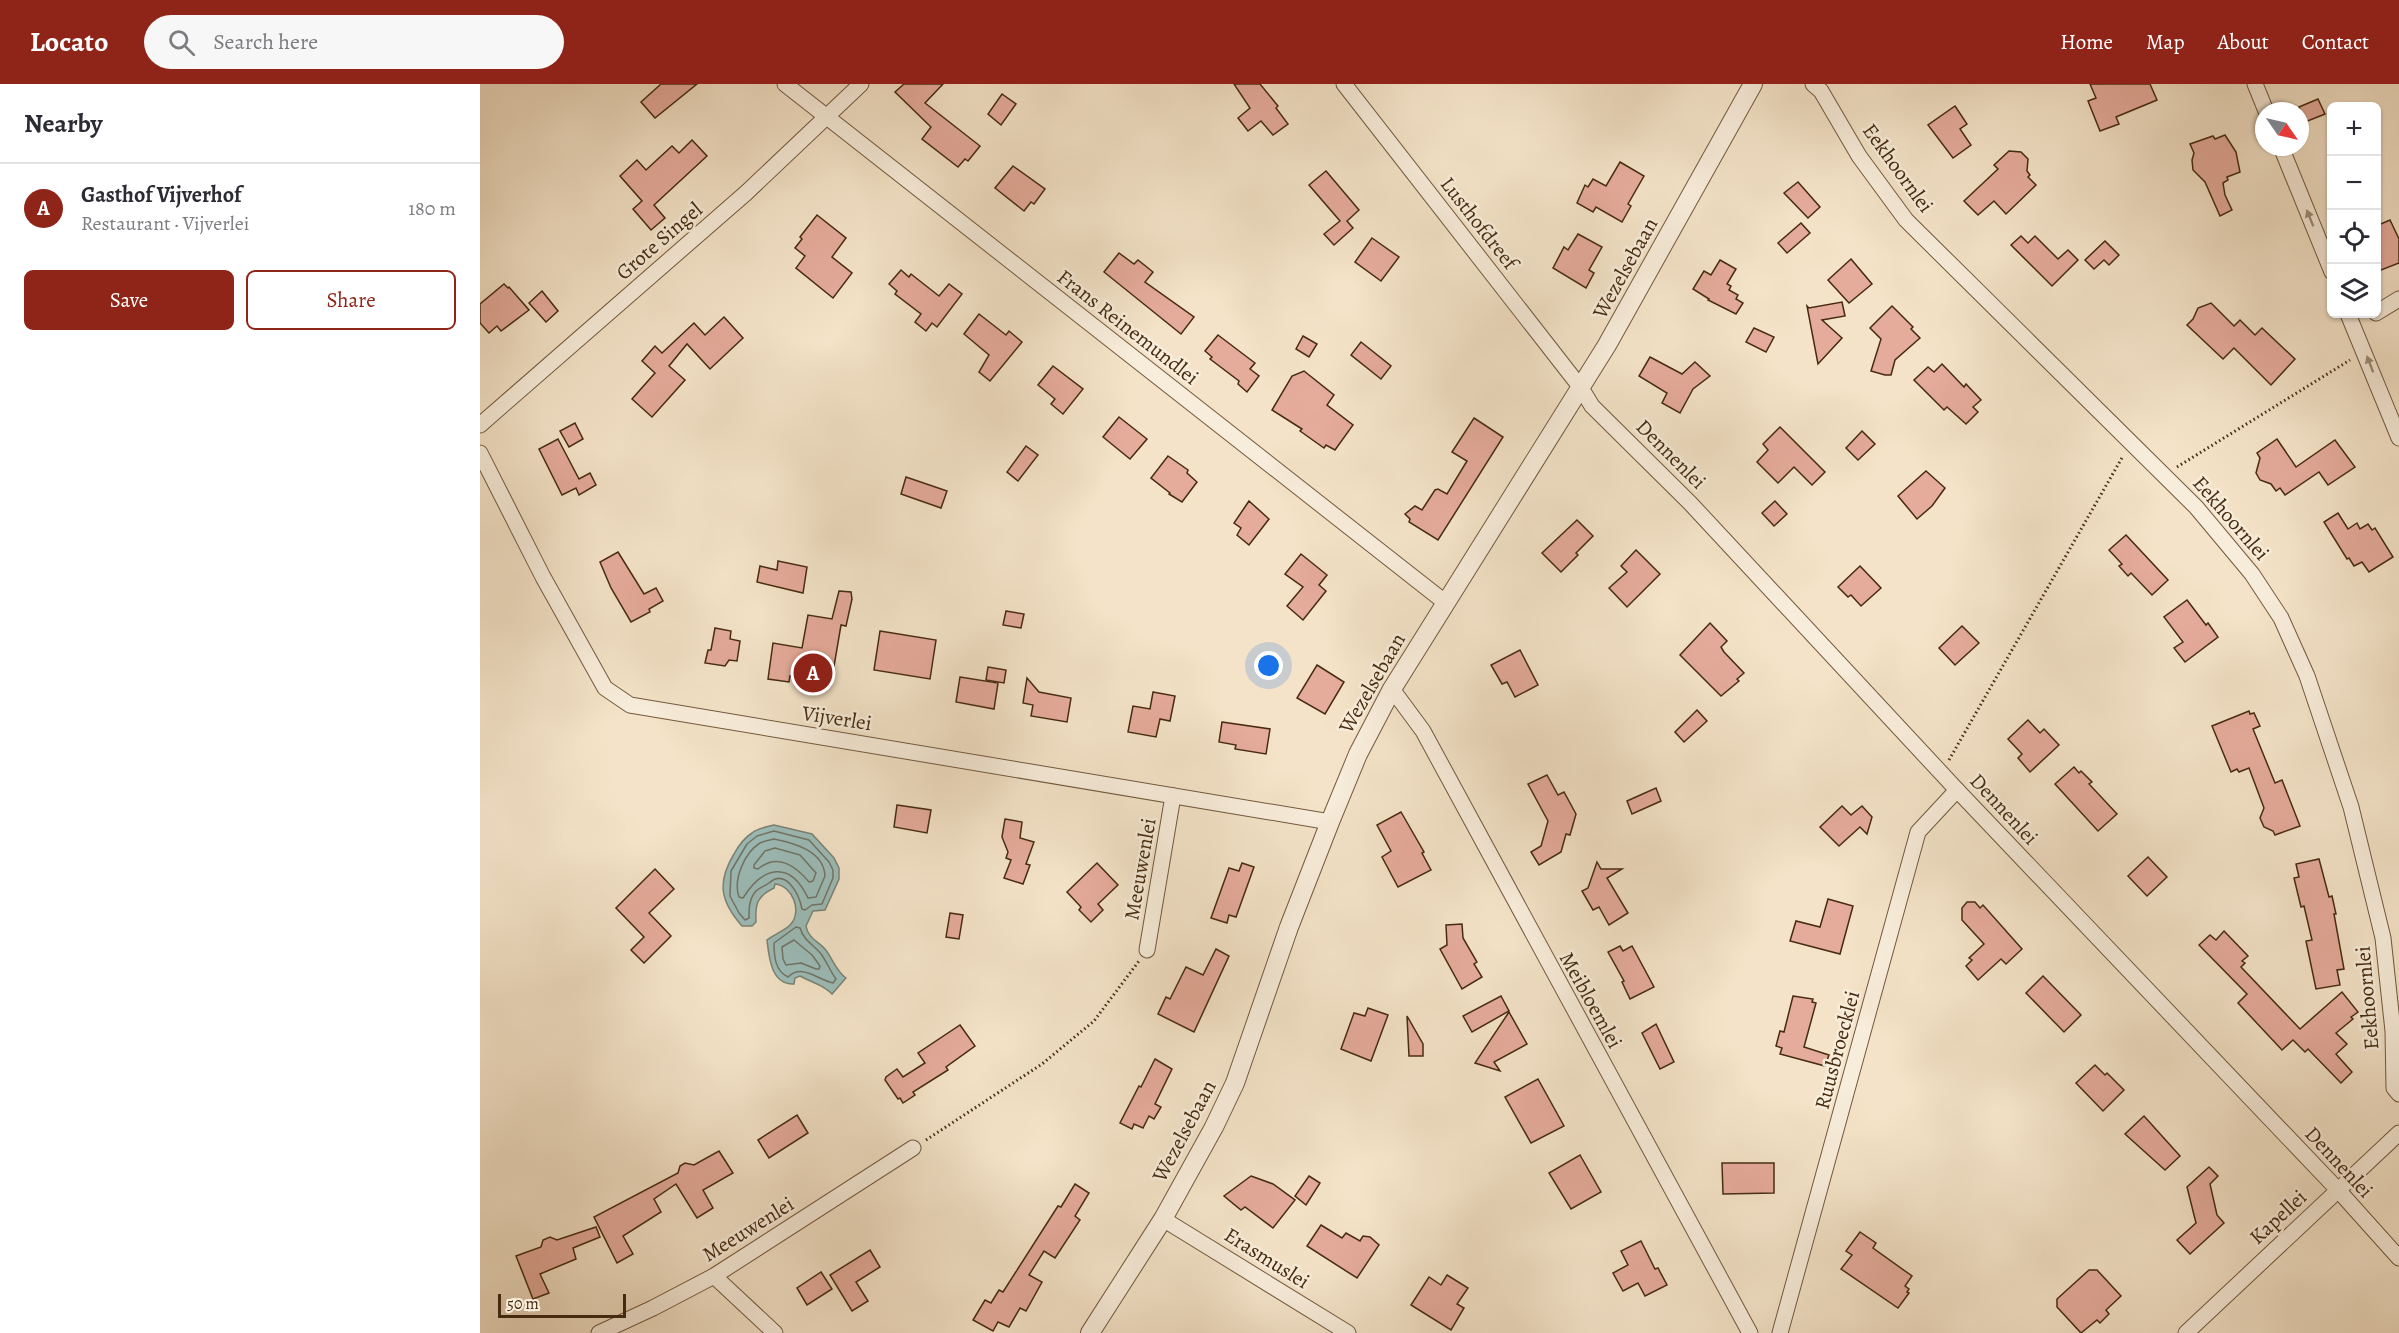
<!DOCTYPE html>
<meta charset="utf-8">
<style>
:root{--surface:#fff;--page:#f7f7f7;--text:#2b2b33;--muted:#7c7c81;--line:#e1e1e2;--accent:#8f2418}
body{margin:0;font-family:Alegreya,serif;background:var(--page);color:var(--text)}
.controls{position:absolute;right:18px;top:18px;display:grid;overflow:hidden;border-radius:9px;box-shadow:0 2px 4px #0004}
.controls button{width:54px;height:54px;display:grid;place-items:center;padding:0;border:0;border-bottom:2px solid var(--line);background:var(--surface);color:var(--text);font:30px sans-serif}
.compass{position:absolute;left:1775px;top:18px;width:54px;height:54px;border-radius:50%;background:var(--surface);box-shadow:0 2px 4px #0004;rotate:124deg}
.scale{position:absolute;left:18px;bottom:15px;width:128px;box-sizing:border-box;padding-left:6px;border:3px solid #462b10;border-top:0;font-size:16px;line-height:21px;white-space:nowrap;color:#462b10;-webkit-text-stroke:4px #f8eddb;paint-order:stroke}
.you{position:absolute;left:789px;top:582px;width:21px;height:21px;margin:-15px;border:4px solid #fff;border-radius:50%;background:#1a73e8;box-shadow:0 0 0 9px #1a73e833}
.badge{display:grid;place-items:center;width:39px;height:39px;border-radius:50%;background:var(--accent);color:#fff;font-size:20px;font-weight:700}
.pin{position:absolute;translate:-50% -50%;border:3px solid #fff;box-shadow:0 2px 6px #0006}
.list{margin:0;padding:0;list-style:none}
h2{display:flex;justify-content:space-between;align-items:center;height:78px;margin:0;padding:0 24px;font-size:26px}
h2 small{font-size:20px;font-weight:400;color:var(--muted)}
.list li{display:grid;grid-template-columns:39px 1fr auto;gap:18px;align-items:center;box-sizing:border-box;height:90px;padding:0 24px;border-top:2px solid var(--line)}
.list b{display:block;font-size:22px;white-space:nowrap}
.list p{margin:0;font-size:20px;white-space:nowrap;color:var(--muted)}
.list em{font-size:20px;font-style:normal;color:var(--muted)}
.actions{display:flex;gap:12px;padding:18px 24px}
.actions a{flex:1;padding:14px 0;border:2px solid var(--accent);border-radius:9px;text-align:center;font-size:21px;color:var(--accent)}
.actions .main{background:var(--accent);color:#fff}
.icon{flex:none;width:33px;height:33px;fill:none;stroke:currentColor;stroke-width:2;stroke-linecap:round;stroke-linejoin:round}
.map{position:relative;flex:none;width:1919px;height:1249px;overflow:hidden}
header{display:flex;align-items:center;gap:36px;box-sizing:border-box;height:84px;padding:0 30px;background:var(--accent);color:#fff}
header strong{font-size:28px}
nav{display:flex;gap:33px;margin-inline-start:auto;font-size:21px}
.search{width:420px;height:54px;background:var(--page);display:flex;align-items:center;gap:15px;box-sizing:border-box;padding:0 21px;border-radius:33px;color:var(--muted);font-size:22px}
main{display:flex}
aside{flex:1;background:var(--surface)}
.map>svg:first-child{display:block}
.water{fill:#9cbdba;stroke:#7a8376;stroke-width:1.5}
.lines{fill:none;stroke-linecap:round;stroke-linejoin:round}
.shore{stroke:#717465;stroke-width:1.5}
.building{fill:#e5ab9b;stroke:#462b10;stroke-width:1.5}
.minor-casing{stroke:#72593e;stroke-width:17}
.tertiary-casing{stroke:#72593e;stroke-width:20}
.path{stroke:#462b10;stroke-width:3;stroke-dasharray:1.5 3;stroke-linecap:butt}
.minor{stroke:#f8eddb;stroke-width:15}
.tertiary{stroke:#f8eddb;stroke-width:18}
.oneway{fill:#9f8c76}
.labels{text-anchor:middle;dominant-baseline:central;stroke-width:5;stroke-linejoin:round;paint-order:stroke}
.street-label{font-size:21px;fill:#462b10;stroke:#f8eddb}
</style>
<header>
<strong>Locato</strong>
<div class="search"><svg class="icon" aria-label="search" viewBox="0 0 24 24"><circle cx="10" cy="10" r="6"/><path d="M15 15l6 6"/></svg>Search here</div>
<nav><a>Home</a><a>Map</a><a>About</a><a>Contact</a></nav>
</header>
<main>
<aside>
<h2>Nearby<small></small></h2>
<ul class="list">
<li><span class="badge">A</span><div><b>Gasthof Vijverhof</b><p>Restaurant · Vijverlei</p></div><em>180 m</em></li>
</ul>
<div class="actions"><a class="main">Save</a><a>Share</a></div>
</aside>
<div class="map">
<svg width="1919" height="1249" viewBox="0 0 1919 1249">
<rect width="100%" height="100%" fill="#f4e3c8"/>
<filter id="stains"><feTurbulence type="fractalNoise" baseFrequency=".00333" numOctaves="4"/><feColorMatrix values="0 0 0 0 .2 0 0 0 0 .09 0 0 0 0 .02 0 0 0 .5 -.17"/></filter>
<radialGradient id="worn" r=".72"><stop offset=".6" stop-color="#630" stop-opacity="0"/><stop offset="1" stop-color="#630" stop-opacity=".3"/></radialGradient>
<path class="water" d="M294 741 332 750 354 774 359 784V795L345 826 333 827 326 842C328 854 338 857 345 865 353 875 356 887 366 894L352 910C343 900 332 899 320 892L315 894 314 900C291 901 289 873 287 856 294 850 305 847 311 840 322 827 313 802 295 800L294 804C277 812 275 820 276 838L272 842H262C240 817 237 798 254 770 259 761 264 754 272 749 278 744 287 743 294 741Z"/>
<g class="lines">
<g class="shore">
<path d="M294 747 329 756 349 778 353 786V794L342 820 332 821 325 826 322 825C319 810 306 784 289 799 285 802 280 803 276 807 269 815 269 824 269 834L265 836 259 829 250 812 251 787 267 760 277 752Z"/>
<path d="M294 755C314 759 344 767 345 792L336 813 328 814C310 776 283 782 263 814L259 813C253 796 264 769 280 759 284 757 290 756 294 755Z"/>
<path d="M295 764 320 771 336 789 333 797 329 798C315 781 297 769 278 785L274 784V781L285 767Z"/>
<path d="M316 843 320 844C324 857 333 860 341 870 347 878 350 887 356 895L353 899C338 896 322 879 308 893 295 887 294 872 294 859Z"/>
<path d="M314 856 332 871 340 882 339 885H336L321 879 306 881 303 875 302 863Z"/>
</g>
</g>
<g class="building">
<path d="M181 0H217L175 34 161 18Z"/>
<path d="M424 0H463L445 19 500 62 488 77 485 75 478 83 442 55 451 43 415 8Z"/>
<path d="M754 0H780L798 22 796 24 808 40 793 51 781 37 768 47 758 34 770 24Z"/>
<path d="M1610 0H1670L1677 16 1636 33 1639 40 1620 47 1608 17 1616 14Z"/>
<path d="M522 10 536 20 521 41 508 30Z"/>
<path d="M1838 15 1845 30 1825 38 1819 23Z"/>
<path d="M1475 22 1487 40 1480 45 1491 61 1473 74 1448 41Z"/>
<path d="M1745 51 1756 68 1760 88 1747 93 1748 96 1743 99 1745 111 1752 126 1740 132 1725 98 1713 86 1712 76 1714 69 1710 60 1733 52 1735 55Z"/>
<path d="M212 56 227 72 174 121 185 134 171 146 153 125 162 117 140 92 157 76 166 86 192 62 199 69Z"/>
<path d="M1529 67 1541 68 1548 75 1547 87 1550 91 1548 93 1556 101 1526 130 1514 117 1498 131 1484 117 1518 85 1514 81Z"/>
<path d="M1140 78 1164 92 1148 120 1151 122 1142 138 1116 123 1113 128 1097 119 1105 101 1108 103 1113 95 1126 102Z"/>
<path d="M533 82 565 105 554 120 551 118 544 127 515 104Z"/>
<path d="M846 87 879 126 867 137 873 144 854 161 844 150 860 137 829 101Z"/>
<path d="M1318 98 1340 123 1328 134 1304 109Z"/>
<path d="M337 131 366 154 352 173 372 189 353 214 316 184 325 172 315 164 322 155 320 153Z"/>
<path d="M1910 136 1919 155V179L1896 188V142Z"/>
<path d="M1321 139 1330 149 1307 169 1298 159Z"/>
<path d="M1098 150 1122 163 1109 186 1114 189 1106 204 1073 184 1084 163 1088 166Z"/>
<path d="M1541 152 1548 159 1555 152 1578 175 1588 166 1598 176 1572 202 1531 161Z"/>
<path d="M892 154 919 173 901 197 875 178Z"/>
<path d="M1625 157 1639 171 1629 181 1624 176 1614 185 1605 176Z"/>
<path d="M639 169 654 180 658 176 673 188 665 198 714 233 701 250 624 188Z"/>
<path d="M1371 175 1392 200 1369 219 1348 196Z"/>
<path d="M1240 176 1256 185 1247 200 1251 202 1249 206 1258 211 1256 215 1263 219 1256 230 1228 216 1229 215 1213 205 1224 187 1231 191Z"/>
<path d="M421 186 429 193 431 190 459 212 469 200 482 210 457 243 452 239 446 247 435 238 441 230 415 210 417 207 409 200Z"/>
<path d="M24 200 28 204 29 203 49 226 21 247 17 242 9 249 0 239V220Z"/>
<path d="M62 207 78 227 66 238 49 219Z"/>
<path d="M1362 218 1365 232 1342 236 1362 254 1338 280 1327 222 1329 224Z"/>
<path d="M1731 219 1754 242 1760 236 1775 251 1782 244 1815 275 1791 301 1754 264 1743 275 1707 241 1713 235 1718 224Z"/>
<path d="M1412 222 1433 243 1431 245 1440 254 1415 276 1411 291H1405L1391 287 1401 255 1390 244Z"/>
<path d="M499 230 526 251 529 247 542 258 510 297 499 288 509 271 484 250Z"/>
<path d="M244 233 263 254 230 285 207 260 189 282 205 296 172 333 152 315 175 289 162 277 175 262 182 269 214 239 225 251Z"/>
<path d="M1274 244 1294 253 1286 268 1266 258Z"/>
<path d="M738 251 775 279 770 285 779 292 767 308 758 300 759 297 730 275 732 273 725 267Z"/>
<path d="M823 252 837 260 829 273 816 265Z"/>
<path d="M881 258 911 282 901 295 871 271Z"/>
<path d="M1170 273 1202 290 1215 278 1230 292 1213 305 1200 329 1182 319 1187 309 1159 292Z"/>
<path d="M1462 280 1484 303 1486 300 1501 316 1493 323 1498 328 1486 340 1467 323 1464 326 1434 296 1448 283 1454 288Z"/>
<path d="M573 282 603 305 583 330 571 320 575 315 558 301Z"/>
<path d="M824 287 854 311 847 321 873 341 855 366 846 361 844 364 820 347 822 345 792 326 812 292Z"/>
<path d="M639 333 667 355 650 375 623 353Z"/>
<path d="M994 334 1023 353 958 456 929 438 930 435 925 430 935 422 942 426 955 406 958 405 967 410 987 377 972 368Z"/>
<path d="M95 339 103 355 89 363 80 347Z"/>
<path d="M1300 343 1345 388 1332 401 1314 383 1298 399 1277 378 1288 366 1283 360Z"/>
<path d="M1382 347 1395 360 1378 376 1366 364Z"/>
<path d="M78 355 99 395 110 389 116 401 99 411 96 404 82 411 59 365Z"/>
<path d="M1797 355 1816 383 1855 356 1875 383 1848 401 1839 388 1805 411 1800 404 1796 407 1791 400 1780 396 1776 389 1780 374 1777 369Z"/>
<path d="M546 362 558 371 538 397 527 388Z"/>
<path d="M688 372 708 386 707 389 717 398 702 418 689 410 690 409 671 394Z"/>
<path d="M1446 387 1465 404 1452 422 1437 435 1418 412Z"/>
<path d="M426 393 467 407 461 424 421 410Z"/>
<path d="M769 417 789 435 769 461 757 451 761 444 754 439Z"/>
<path d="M1295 417 1307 430 1294 442 1282 429Z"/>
<path d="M1858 429 1868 445 1877 439 1880 445 1888 440 1892 446 1895 444 1913 473 1889 488 1882 478 1874 482 1869 474 1867 475 1844 438Z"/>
<path d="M1097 436 1113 452 1096 469 1098 471 1081 488 1062 469Z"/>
<path d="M1646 451 1688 496 1672 511 1651 489 1648 492 1639 482 1642 480 1629 466Z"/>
<path d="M1156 466 1180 490 1147 523 1129 504 1147 488 1141 482Z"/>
<path d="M138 468 164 510 176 504 183 517 169 525 170 528 151 538 131 504 120 478Z"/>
<path d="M821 470 847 491 839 501 846 507 823 536 807 522 823 503 805 490Z"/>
<path d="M298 477 327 483 323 509 277 498 280 482 297 486Z"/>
<path d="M1380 482 1401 504 1381 522 1371 511 1368 513 1358 503Z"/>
<path d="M359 507 371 508 372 515 366 542 361 541 351 600 310 592 309 598 288 595 293 559 322 564 328 531 352 535Z"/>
<path d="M1707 516 1726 541 1728 539 1738 553 1705 578 1694 564 1703 558 1684 533Z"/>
<path d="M526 527 544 530 541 544 523 541Z"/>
<path d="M1230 539 1247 557 1241 563 1244 568 1264 589 1257 595 1259 597 1241 612 1200 571Z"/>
<path d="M1482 542 1499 559 1475 581 1459 564Z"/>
<path d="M235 544 251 547 250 555 260 557 257 577 249 576 245 582 225 579 228 566H231Z"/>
<path d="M400 547 456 556 450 595 394 586Z"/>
<path d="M1040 566 1058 601 1035 613 1027 598 1022 600 1011 581Z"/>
<path d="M837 581 864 598 845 630 817 614Z"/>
<path d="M508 583 526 586 524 599 506 596Z"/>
<path d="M480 593 518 599 514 625 476 618Z"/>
<path d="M547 594 559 608 591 614 587 638 551 632 553 621 543 619Z"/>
<path d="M673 608 695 612 690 637 680 635 676 653 648 648 653 622 670 625Z"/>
<path d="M1217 626 1227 637 1204 658 1195 648Z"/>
<path d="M1769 627 1770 630 1774 629 1780 642 1773 645 1795 699 1802 696 1820 742 1795 751 1793 747 1784 743 1780 734 1784 724 1769 684 1759 688 1757 685 1751 688 1732 642Z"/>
<path d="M1548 636 1560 649 1564 645 1579 661 1550 688 1538 674 1542 670 1528 655Z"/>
<path d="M742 638 790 645 786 670 755 665 756 661 739 658Z"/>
<path d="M1594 683 1599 689 1601 687 1612 698 1609 700 1637 730 1618 747 1575 700Z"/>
<path d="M1067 691 1078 711 1084 708 1096 730 1090 751 1086 750 1081 768 1059 781 1051 768 1061 762 1068 737 1048 700Z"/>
<path d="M1176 704 1181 717 1152 730 1147 717Z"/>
<path d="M417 721 451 726 447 749 414 743Z"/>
<path d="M1362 722 1371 731 1382 722 1392 733 1387 750 1380 743 1359 762 1340 743Z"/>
<path d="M921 728 944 768 942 769 951 786 918 803 902 773 911 767 897 741Z"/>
<path d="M525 735 542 738 540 754 554 758 546 780 550 781 543 800 524 794 531 776 526 774 528 768 522 753Z"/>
<path d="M1668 773 1687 793 1667 812 1648 792Z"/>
<path d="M1839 775 1849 813 1852 812 1856 830H1854L1864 885 1857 886 1860 901 1836 905 1826 857 1832 856 1824 822 1821 823 1814 794 1819 793 1816 780Z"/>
<path d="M1117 778 1121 785H1142L1127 794 1148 829 1129 841 1119 823 1113 826 1102 807 1108 804Z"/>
<path d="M617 779 638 801 618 820 623 826 611 838 599 826 601 823 587 808Z"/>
<path d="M762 779 774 783 756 833 749 831 747 839 731 834 749 784 759 787Z"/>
<path d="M175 785 194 805 169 829 191 852 164 879 151 866 164 853 136 824Z"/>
<path d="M1348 815 1373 822 1360 870 1310 857 1316 837 1340 843Z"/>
<path d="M1487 818H1495L1500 824 1503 821 1542 865 1526 880 1521 875 1498 896 1486 882 1492 876 1489 874 1504 860 1482 836V824Z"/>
<path d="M470 829 483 831 479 855 466 853Z"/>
<path d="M982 840 983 854 997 878 994 880 1002 893 982 905 960 865 967 861 966 841Z"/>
<path d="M1744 847 1768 872 1762 877 1765 879 1761 883 1820 945 1862 908 1878 928 1871 933 1873 935 1856 949 1867 960 1856 970 1872 988 1861 999 1828 965 1825 968 1813 956 1802 966 1758 919 1767 910 1719 861 1730 851 1736 856Z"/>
<path d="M1140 862 1143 867 1152 862 1174 903 1150 915 1142 898 1144 897 1128 868Z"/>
<path d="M736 865 749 872 714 948 678 930 686 913 690 915 706 883 723 891Z"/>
<path d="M1563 892 1601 931 1584 948 1546 909Z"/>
<path d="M1021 912 1029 927 992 948 983 932Z"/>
<path d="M1313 912 1333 915 1332 918 1336 919 1324 963 1349 971 1345 982 1300 970 1302 964 1296 962 1300 947 1304 948Z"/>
<path d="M888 924 908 931 891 977 861 965 874 929 885 932Z"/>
<path d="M1029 928 1047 960 1014 978 1020 987 995 979Z"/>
<path d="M927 932 943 960V972H929Z"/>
<path d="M1176 940 1194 978 1180 985 1162 949Z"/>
<path d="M480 941 495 962 466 983 468 986 433 1008 435 1011 423 1019 420 1014 418 1015 405 996 406 993 417 985 423 993 445 979 438 969Z"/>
<path d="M675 975 692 985 675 1020 681 1023 674 1035 669 1032 663 1044 654 1040 652 1045 640 1039 659 1002 661 1003Z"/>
<path d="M1615 981 1625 991 1627 989 1644 1006 1623 1027 1596 999Z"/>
<path d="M1058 995 1084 1042 1051 1059 1025 1013Z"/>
<path d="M317 1031 328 1049 289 1074 278 1056Z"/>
<path d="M1664 1032 1700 1072 1685 1086 1645 1050Z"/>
<path d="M239 1067 253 1089 223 1106 233 1124 217 1134 196 1100 174 1115 181 1128 143 1152 153 1170 137 1179 114 1133 198 1089 200 1082 205 1079 214 1081Z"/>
<path d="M1100 1071 1121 1108 1091 1125 1069 1089Z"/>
<path d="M1242 1079H1294V1109L1243 1110Z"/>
<path d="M1729 1083 1738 1092 1730 1100 1737 1131 1744 1139 1710 1170 1697 1156 1716 1139 1707 1103Z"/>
<path d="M771 1092 793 1100 815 1116 793 1144 765 1123 761 1126 744 1112Z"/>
<path d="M829 1092 840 1099 826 1121 815 1112Z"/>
<path d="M595 1100 609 1109 595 1132 600 1136 575 1174 564 1167 549 1191 562 1198 546 1227 540 1224 529 1243 518 1238 513 1247 493 1236 505 1216 511 1219 519 1206 523 1208 578 1122 581 1123Z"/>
<path d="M841 1141 862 1154 866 1149 880 1157 883 1152 890 1153 899 1161 877 1194 827 1162Z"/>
<path d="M116 1143 120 1153 93 1164 96 1175 60 1190 69 1209 53 1215 36 1172 61 1163 63 1156 70 1153 77 1156Z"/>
<path d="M1380 1148 1396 1159 1393 1164 1432 1192 1425 1202 1429 1205 1427 1208 1429 1209 1418 1224 1361 1185 1372 1171 1366 1167Z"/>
<path d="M1161 1157 1175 1185 1178 1184 1187 1201 1165 1212 1158 1199 1143 1207 1133 1189 1148 1181 1141 1167Z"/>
<path d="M390 1166 400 1183 376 1198 388 1217 372 1227 350 1191Z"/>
<path d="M1609 1186H1617L1641 1212 1626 1226 1629 1230 1620 1239 1617 1236 1601 1249 1577 1223V1215Z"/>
<path d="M341 1188 352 1205 327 1221 317 1204Z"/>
<path d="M967 1191 988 1204 977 1220 984 1224 971 1246 931 1221 949 1193 961 1201Z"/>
</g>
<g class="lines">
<g class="minor-casing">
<g id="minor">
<path d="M305 0 966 519"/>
<path d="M864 0 1101 304 1112 322 1210 419 1477 706 1858 1106 1919 1174"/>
<path d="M1333 0 1341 7 1379 72 1426 136 1716 423 1772 490 1801 534 1827 592 1871 723 1903 854 1913 947 1914 1004 1919 1010"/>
<path d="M1775 0 1786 27"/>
<path d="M1801 63 1852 188"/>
<path d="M1896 229 1919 215"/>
<path d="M1868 230 1919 354"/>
<path d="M0 341 266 109 381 0"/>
<path d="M0 369 63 493 125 604 150 621 850 738"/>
<path d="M912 605 943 647 1270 1249"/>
<path d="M667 866 693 712"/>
<path d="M683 1135 868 1249"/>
<path d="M234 1192 295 1249"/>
<path d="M119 1249 173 1224 234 1192 433 1064"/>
<path d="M1300 1249 1438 748 1477 706"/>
<path d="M1706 1249 1919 1049"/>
</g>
</g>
<g class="tertiary-casing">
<path id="tertiary" d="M610 1249 683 1135 734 1043 755 999 809 843 850 738 878 670 912 605 1127 261 1273 0"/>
</g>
<g class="path">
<path d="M1697 383 1870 276"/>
<path d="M1469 676 1643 372"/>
<path d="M446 1056 562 980 614 937 659 877"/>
</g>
<use href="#minor" class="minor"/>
<use href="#tertiary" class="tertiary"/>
</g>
<defs><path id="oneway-solid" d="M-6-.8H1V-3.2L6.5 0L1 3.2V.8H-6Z" transform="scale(1.5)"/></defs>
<g class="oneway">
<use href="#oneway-solid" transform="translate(1830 134) rotate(-112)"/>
<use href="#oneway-solid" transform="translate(1890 280) rotate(-111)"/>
</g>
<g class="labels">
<g class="street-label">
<text transform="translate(1418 84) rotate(54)">Eekhoornlei</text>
<text transform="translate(999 139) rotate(52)">Lusthofdreef</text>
<text transform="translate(179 157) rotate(-41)">Grote Singel</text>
<text transform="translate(1145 184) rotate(-61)">Wezelsebaan</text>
<text transform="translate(648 243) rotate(38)">Frans Reinemundlei</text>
<text transform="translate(1191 370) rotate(45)">Dennenlei</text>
<text transform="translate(1751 434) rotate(49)">Eekhoornlei</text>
<text transform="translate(892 599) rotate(-60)">Wezelsebaan</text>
<text transform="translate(357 634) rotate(9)">Vijverlei</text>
<text transform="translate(1524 725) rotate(47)">Dennenlei</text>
<text transform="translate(660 785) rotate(-80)">Meeuwenlei</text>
<text transform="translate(1887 914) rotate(-95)">Eekhoornlei</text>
<text transform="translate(1111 916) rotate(61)">Meibloemlei</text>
<text transform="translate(1357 966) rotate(-75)">Ruusbroecklei</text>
<text transform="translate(704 1047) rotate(-62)">Wezelsebaan</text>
<text transform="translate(1859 1078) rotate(47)">Dennenlei</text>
<text transform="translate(1798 1133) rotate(-43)">Kapellei</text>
<text transform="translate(268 1145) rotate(-32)">Meeuwenlei</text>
<text transform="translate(787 1174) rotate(32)">Erasmuslei</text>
</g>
</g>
<rect width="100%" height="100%" filter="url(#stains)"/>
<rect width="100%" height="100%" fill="url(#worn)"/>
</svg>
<div class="controls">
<button>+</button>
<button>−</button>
<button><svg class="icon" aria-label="locate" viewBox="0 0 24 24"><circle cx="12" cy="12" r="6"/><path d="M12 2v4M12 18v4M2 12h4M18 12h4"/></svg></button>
<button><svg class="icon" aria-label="layers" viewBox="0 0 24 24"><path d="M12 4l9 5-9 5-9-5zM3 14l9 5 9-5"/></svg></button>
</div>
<svg class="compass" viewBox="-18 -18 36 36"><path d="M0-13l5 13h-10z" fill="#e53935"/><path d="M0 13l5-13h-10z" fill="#7c7c81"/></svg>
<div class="scale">50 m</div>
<div class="you"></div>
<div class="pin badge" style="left:333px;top:589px">A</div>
</div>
</main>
